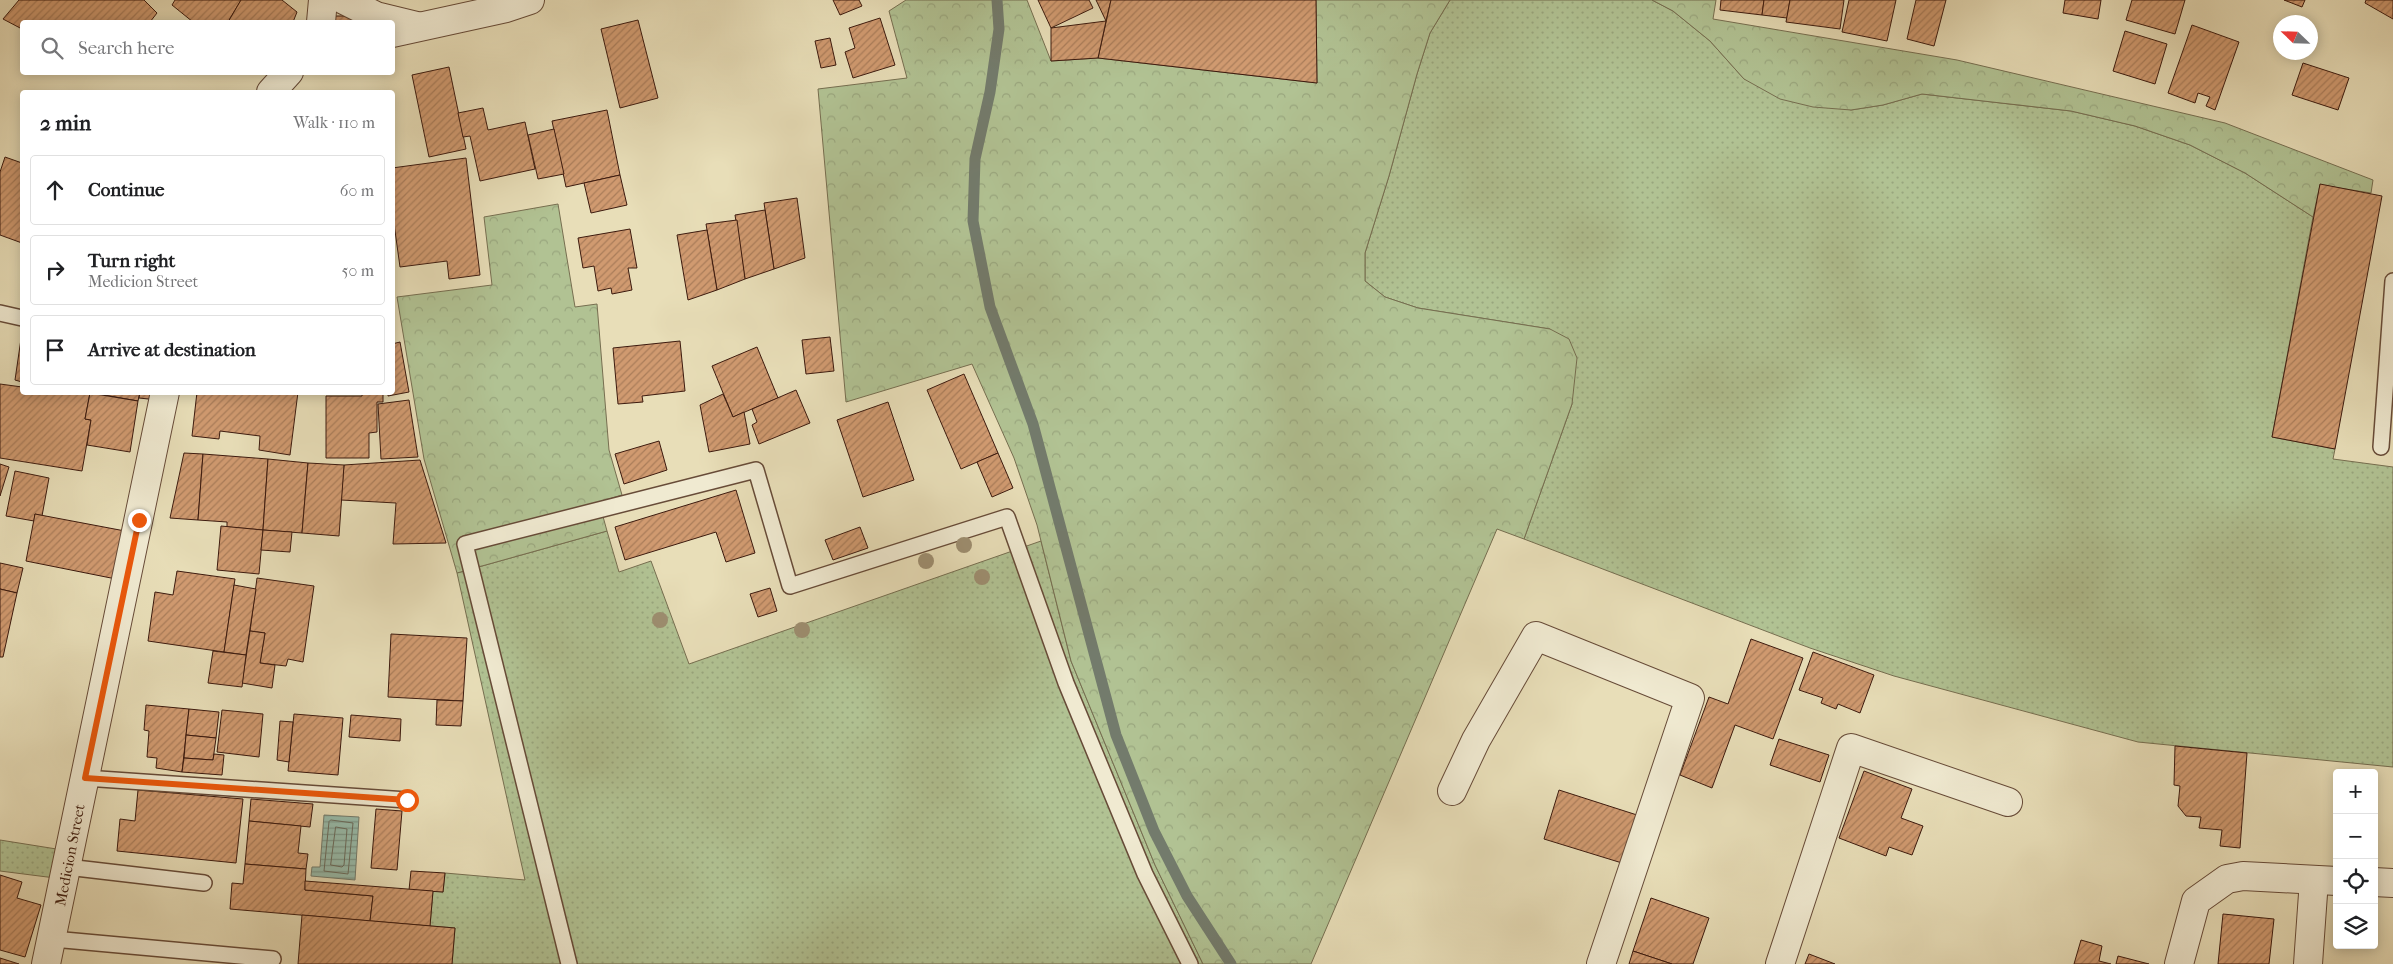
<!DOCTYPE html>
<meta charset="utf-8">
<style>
:root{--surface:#fff;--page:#f6f6f6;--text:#202124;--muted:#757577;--line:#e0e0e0}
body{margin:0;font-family:"IM FELL French Canon",serif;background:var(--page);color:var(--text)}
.controls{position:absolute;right:15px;bottom:15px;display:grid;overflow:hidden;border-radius:5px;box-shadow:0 2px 12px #0003}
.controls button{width:45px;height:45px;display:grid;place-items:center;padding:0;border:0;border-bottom:1px solid var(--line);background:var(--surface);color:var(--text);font:25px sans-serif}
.compass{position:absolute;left:2273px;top:15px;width:45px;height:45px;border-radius:50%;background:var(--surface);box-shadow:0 2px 12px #0003;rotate:293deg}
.stop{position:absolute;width:15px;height:15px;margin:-11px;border:4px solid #ea580c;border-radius:50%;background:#fff}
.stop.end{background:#ea580c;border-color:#fff;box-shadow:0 1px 5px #0008}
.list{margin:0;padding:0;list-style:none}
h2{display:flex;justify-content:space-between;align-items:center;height:65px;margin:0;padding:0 20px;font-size:21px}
h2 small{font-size:16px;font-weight:400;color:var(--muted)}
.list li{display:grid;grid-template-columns:32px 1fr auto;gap:15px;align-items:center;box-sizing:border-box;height:70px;margin:0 10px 10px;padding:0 10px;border:1px solid var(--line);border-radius:5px}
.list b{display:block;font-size:19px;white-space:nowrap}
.list p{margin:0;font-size:16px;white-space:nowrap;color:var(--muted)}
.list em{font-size:16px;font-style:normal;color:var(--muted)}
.icon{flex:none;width:28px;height:28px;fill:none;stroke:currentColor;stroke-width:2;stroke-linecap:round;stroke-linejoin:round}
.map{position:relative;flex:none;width:2393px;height:964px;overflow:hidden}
.search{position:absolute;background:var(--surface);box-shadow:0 2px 12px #0003;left:20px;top:20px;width:375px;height:55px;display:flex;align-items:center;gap:12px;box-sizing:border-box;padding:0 18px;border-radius:5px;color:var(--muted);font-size:19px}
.panel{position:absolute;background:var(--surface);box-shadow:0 2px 12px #0003;left:20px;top:90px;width:375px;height:305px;border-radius:5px}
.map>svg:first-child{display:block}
.grass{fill:url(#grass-dots);stroke:#766e50}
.forest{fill:url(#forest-crowns);stroke:#766e50}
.water{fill:url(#water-rules);stroke:#737b6c}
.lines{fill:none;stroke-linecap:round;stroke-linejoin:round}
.shore{stroke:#6a6b5c;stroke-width:1}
.stream{stroke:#737b6c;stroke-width:11}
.building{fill:url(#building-hatch);stroke:#3c1a0e}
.service-casing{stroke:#674b38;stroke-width:18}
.minor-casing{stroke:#674b38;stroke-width:30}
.tertiary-casing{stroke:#674b38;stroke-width:30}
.service{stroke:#f0ead1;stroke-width:15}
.minor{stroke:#f0ead1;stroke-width:28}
.tertiary{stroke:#f0ead1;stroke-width:28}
.tree{fill:#9d8e70}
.route{stroke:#ea580c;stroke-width:6}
.labels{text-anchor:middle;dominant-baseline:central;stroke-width:5;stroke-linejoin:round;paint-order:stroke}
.street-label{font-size:15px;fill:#3c1a0e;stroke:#f0ead1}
</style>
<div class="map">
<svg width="2393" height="964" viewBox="0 0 2393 964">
<defs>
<pattern id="grass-dots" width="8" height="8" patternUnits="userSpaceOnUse" patternTransform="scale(1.25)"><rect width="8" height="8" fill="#b1c293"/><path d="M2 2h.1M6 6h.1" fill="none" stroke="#99a67e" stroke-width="1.8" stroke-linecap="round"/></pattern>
<pattern id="forest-crowns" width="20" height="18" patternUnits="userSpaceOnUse" patternTransform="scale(1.25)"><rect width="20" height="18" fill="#b1c293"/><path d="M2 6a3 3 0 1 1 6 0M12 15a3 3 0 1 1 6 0" fill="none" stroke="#99a67e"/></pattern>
<pattern id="water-rules" width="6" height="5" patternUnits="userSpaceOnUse" patternTransform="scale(1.25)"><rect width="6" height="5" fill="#98bcab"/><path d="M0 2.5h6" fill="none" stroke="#7d988a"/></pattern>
<pattern id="building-hatch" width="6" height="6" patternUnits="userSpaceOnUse" patternTransform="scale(1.25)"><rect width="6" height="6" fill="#d09a70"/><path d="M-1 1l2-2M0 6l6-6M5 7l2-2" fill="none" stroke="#aa7d5a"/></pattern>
</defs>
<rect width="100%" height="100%" fill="#e8deb8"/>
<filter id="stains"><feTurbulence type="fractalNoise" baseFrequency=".004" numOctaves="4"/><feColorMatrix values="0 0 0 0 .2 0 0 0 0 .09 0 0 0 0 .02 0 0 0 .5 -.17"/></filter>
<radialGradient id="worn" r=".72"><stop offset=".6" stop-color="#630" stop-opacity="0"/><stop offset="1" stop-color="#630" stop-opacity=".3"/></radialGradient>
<g class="grass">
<path d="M1450 0H1652L1673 11 1710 41 1744 79 1851 110 1883 105 1922 94 2071 111 2135 126 2190 145 2245 173 2313 217 2272 437 2335 449 2333 459 2393 467V767L2138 742 1894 676 1810 648 1524 539 1572 404 1550 329 1418 308 1385 297 1365 281V253L1389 176 1417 74 1430 33Z"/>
<path d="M607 531 619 572 651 561 689 664 1041 541 1071 661 1155 865 1203 964H452L455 928 430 926 433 891 443 892 445 873 525 880 457 573Z"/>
<path d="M0 840 69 851 63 879 0 871Z"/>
</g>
<g class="forest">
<path d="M906 0H1027L1051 61 1098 58 1317 83 1316 0H1450L1430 33 1417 74 1389 176 1365 253V281L1385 297 1418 308 1550 329 1569 339 1577 358 1572 404 1524 539 1497 529 1311 964H1203L1155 865 1071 661 1037 525 1014 458 972 364 846 402 818 89 907 78 889 11Z"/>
<path d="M1652 0H1716L1713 19 1957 60 2225 123 2373 180 2371 193 2320 185 2313 217 2245 173 2190 145 2135 126 2071 111 1922 94 1883 105 1851 110 1813 107 1780 99 1744 79 1710 41 1673 11Z"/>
<path d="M558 204 575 307 597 304 609 450 622 495 599 502 607 531 457 573 424 459 397 297 492 285 484 217Z"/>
</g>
<path class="water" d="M324 815 359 817 355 880 311 876 312 867H320Z"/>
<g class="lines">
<g class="shore">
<path d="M331 820 353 823 348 874 324 871 329 822Z"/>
<path d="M336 827 347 829 344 865 342 867 331 865Z"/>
</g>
<path class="stream" d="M997 0 999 29 990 92 975 159 973 221 990 307 1033 424 1116 735 1154 831 1187 896 1231 964"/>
</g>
<g class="building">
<path d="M19 0H144L157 13 150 22H22V29L3 19Z"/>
<path d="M175 0H241L228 22H193L172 5Z"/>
<path d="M241 0H282L297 12 293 22H228Z"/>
<path d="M833 0H859L862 6 840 15Z"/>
<path d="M1038 0H1089L1093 8 1051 28Z"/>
<path d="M1096 0H1111L1106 21Z"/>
<path d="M1111 0H1316L1317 83 1098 58Z"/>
<path d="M1721 0H1764L1762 15 1720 10Z"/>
<path d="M1764 0H1790L1787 18 1762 15Z"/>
<path d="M1790 0H1844L1840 29 1786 22Z"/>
<path d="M1849 0H1896L1887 41 1842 32Z"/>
<path d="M1916 0H1946L1934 46 1907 39Z"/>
<path d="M2065 0H2101L2098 19 2063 13Z"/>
<path d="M2132 0H2185L2175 34 2126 20Z"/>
<path d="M2284 0H2305L2302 7Z"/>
<path d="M2366 0H2393V19L2365 3Z"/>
<rect x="333" y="16" width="18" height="6"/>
<path d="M880 18 895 65 853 78 845 52 855 48 849 28Z"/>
<path d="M638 20 658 98 620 108 601 29Z"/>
<path d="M1106 21 1098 58 1051 61V28Z"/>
<path d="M2192 25 2239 42 2215 110 2206 106 2210 97 2198 93 2195 103 2168 93Z"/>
<path d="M2125 31 2167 44 2155 84 2113 71Z"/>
<path d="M830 38 836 65 821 68 815 41Z"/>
<path d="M2303 63 2349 78 2338 110 2292 95Z"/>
<path d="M449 67 466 149 429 157 412 75Z"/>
<path d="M483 108 488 130 525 122 535 169 480 181 470 136 463 137 458 113Z"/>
<path d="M607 110 620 175 566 187 552 121Z"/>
<path d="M554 129 564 174 538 179 528 135Z"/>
<path d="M5 157 22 163V243L0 235V172Z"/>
<path d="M466 158 480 275 449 279 447 261 400 267 392 209V168Z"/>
<path d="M620 175 627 205 591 213 584 183Z"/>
<path d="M2320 184 2382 196 2335 449 2272 437Z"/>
<path d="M797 198 805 258 774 269 764 203Z"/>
<path d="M765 210 774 269 745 279 735 215Z"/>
<path d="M737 220 745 279 717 290 706 224Z"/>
<path d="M630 229 637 268H628L632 290 612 294 611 288 598 291 594 266 583 268 578 238Z"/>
<path d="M707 230 717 290 688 300 677 235Z"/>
<path d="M22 332V382L15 380Z"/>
<path d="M830 337 834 371 806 374 802 340Z"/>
<path d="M680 341 685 391 642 396 643 402 618 404 613 348Z"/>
<path d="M400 342 409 392 388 396V392H392V344Z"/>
<path d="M757 347 778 398 733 417 712 366Z"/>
<path d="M964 374 998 453 961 469 927 390Z"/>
<path d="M0 384 22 387V392L90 393 85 419 91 420 82 471 0 458Z"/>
<path d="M796 390 810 423 759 444 752 425 757 422 752 409Z"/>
<path d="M87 392H140L138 401Z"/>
<path d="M140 392H159L158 400 139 398Z"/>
<path d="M197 392H298L290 455 259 450 260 436 220 431 219 439 192 436Z"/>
<path d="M362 392H383V402H377V432L369 433V458H326V396H362Z"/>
<path d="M90 393 138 401 130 452 87 445 91 420 85 419Z"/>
<path d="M723 394 733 417 744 412 750 444 709 452 700 405Z"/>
<path d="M409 400 418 457 381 459 378 404Z"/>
<path d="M888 402 914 480 863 497 837 420Z"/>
<path d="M659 441 667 470 624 484 615 454Z"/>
<path d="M184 453 203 454 198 520 170 518Z"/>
<path d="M998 453 1013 488 992 497 977 462Z"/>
<path d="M203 454 268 459 263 530 227 527V522L198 520Z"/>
<path d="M268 459 308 463 302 533 263 530Z"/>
<path d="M420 460 446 543 393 544 396 503 341 500 344 465Z"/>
<path d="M308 463 344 465 339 536 302 533Z"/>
<path d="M0 464 9 467 0 496Z"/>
<path d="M15 471 49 478 42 516 35 514 34 521 6 516Z"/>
<path d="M736 490 755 553 726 562 716 532 625 560 615 527Z"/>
<path d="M35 514 125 531 116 579 26 561Z"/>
<path d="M221 526 263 530 259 574 217 570Z"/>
<path d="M860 527 868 548 833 560 825 540Z"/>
<path d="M263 530 292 532 290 552 261 550Z"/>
<path d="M0 563 23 568 17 593 0 589Z"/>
<path d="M177 571 235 579 224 652 148 641 155 592 173 595Z"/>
<path d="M257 578 314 586 303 662 288 659 286 666 260 663 265 633 250 631Z"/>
<path d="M234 585 256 589 246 655 224 652Z"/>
<path d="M770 588 777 611 758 617 750 594Z"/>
<path d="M0 589 17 593 3 657H0Z"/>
<path d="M250 631 265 633 260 663 275 665 272 688 242 683Z"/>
<path d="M391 634 467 638 463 701 388 697Z"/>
<path d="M1751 639 1803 658 1773 739 1735 725 1712 788 1680 775 1709 697 1728 704Z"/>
<path d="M213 651 246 655 242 687 208 683Z"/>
<path d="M1813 652 1874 675 1860 713 1838 704 1836 709 1821 703 1823 698 1799 690Z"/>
<path d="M437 700 463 701 461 726 436 725Z"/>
<path d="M146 705 189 709 182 772 156 768 157 758 147 757 149 731 144 730Z"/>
<path d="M189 709 219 712 216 738 186 735Z"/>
<path d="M222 710 263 714 259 757 217 752Z"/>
<path d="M294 714 343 718 338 775 288 771Z"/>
<path d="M351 715 401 719 400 741 349 737Z"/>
<path d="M280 721 293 722 289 762 277 760Z"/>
<path d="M186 735 216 738 213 760 184 758Z"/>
<path d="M1779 739 1829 755 1820 782 1770 765Z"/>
<path d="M2175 746 2247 753 2240 848 2220 846 2222 830 2199 828 2201 817 2186 816 2178 806 2180 786 2174 785Z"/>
<path d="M214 754 224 755 222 775 182 772 184 758 213 760Z"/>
<path d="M1864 771 1912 789 1901 818 1923 826 1912 855 1889 847 1886 856 1839 838Z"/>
<path d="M138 790 243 799 236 863 117 851 120 819 135 821Z"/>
<path d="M1559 790 1637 815 1622 863 1544 839Z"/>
<path d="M251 799 313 804 310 827 249 821Z"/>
<path d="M376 809 402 811 397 870 371 868Z"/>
<path d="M249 821 301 826 298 853 308 854 306 869 245 864Z"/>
<path d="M245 864 306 869 305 890 373 896 370 921 230 909 232 883 243 884Z"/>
<path d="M411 871 445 873 443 892 409 890Z"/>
<path d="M0 875 22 882 17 898 41 905 25 957 0 950Z"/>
<path d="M305 881 433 891 430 926 370 921 373 896 305 890Z"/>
<path d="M1651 898 1709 918 1693 964H1672L1633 951Z"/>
<path d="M2223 914 2274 919 2269 964H2218Z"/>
<path d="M302 915 455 928 452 964H298Z"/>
<path d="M2081 940 2102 946 2099 961 2111 964H2074Z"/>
<path d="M1633 951 1672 964H1629Z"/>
<path d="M1809 954 1835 964H1805Z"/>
<path d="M2118 956 2149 964H2116Z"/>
<path d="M0 958 19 964H0Z"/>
</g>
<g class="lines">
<g class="service-casing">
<g id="service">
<path d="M0 313 22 318"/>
<path d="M2381 447 2393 281"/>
<path d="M85 778 407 800"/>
<path d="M67 867 204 883"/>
<path d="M53 939 273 959"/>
<path d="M569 964 465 544 756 470 790 586 1007 517 1066 683 1145 874 1190 964"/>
</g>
</g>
<g class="minor-casing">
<g id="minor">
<path d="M1452 791 1476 740 1536 636 1690 698 1601 964"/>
<path d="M2374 882 2393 883"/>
<path d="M1780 964 1851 748 2008 802"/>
<path d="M2179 964 2196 901 2227 879 2243 876 2337 881"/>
<path d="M2308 964 2314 880"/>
</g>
</g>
<g class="tertiary-casing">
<g id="tertiary">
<path d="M344 0 376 16 417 26"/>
<path d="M321 22 323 0"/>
<path d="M392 33 506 8 530 0"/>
<path d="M271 92 289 72"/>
<path d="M46 964 165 392"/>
</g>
</g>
<use href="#service" class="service"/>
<use href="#minor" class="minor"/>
<use href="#tertiary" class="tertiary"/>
</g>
<g class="tree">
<circle cx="964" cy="545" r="8"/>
<circle cx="926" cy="561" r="8"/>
<circle cx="982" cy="577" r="8"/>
<circle cx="660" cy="620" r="8"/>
<circle cx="802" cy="630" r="8"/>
</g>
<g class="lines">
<path class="route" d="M139 520 85 778 407 800"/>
</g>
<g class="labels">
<g class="street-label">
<text transform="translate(70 855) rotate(-79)">Medicion Street</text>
</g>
</g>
<rect width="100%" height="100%" filter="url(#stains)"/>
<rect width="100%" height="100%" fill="url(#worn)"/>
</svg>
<div class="controls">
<button>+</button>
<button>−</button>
<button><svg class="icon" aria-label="locate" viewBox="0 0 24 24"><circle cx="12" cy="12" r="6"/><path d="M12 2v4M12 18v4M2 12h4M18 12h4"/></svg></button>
<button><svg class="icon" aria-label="layers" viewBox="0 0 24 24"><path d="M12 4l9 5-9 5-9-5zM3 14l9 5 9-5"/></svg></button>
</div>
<svg class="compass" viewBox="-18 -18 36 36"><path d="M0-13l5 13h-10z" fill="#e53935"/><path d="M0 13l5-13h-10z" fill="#757577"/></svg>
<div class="stop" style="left:407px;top:800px"></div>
<div class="stop end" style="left:139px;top:520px"></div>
<div class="search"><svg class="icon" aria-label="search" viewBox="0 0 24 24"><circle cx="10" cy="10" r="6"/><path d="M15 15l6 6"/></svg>Search here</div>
<section class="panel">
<h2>2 min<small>Walk · 110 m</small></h2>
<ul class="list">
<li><svg class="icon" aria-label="ahead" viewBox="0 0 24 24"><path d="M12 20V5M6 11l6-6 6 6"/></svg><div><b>Continue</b></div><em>60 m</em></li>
<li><svg class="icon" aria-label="right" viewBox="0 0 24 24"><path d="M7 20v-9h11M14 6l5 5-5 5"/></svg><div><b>Turn right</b><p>Medicion Street</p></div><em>50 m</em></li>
<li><svg class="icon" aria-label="arrive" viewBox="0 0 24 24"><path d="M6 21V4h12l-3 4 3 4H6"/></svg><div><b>Arrive at destination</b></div></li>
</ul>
</section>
</div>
